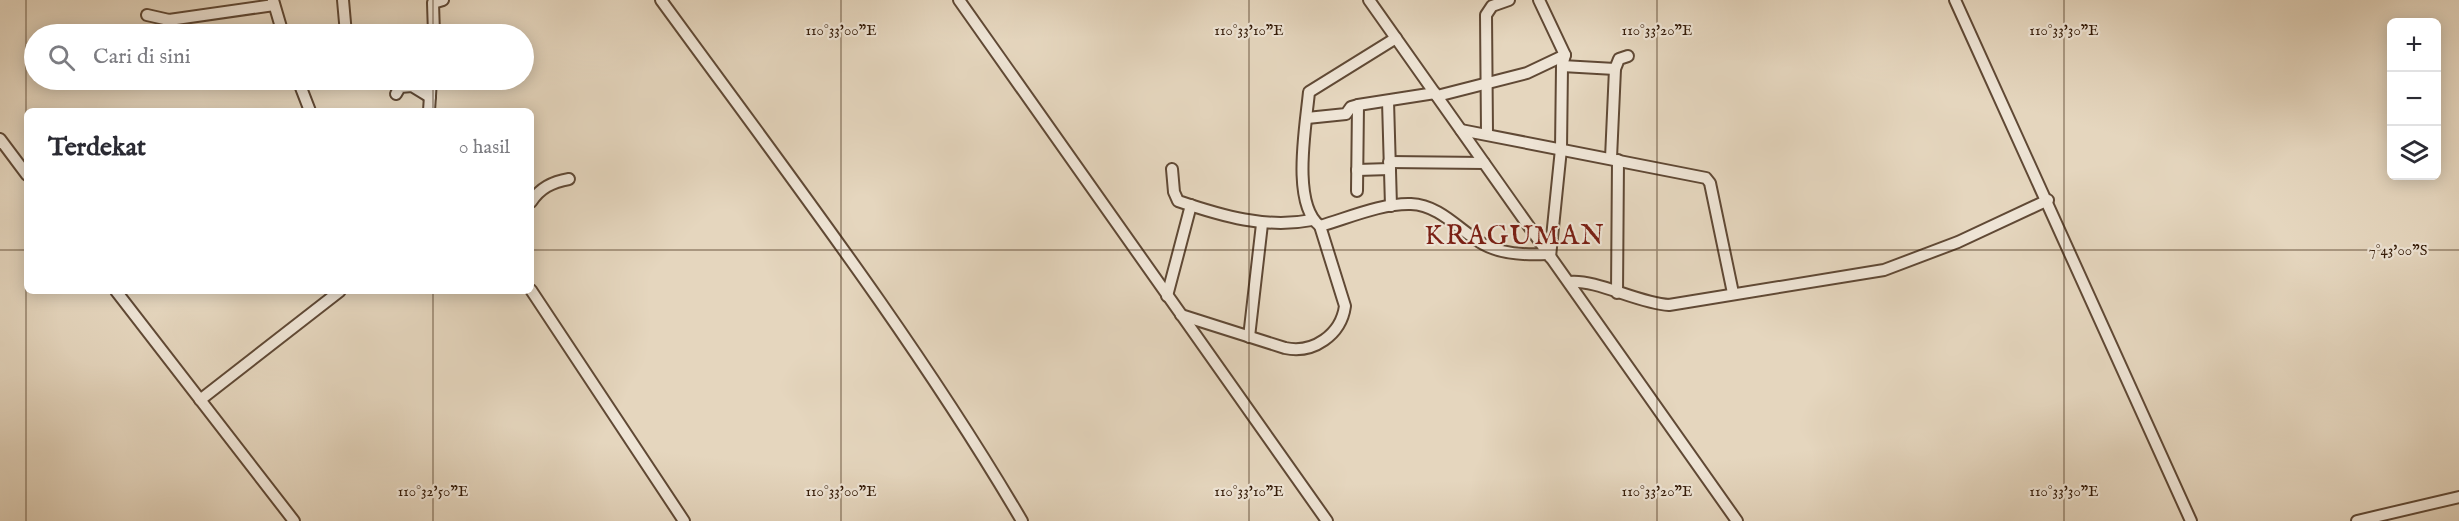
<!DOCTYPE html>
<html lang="id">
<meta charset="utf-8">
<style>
:root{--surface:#fff;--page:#f7f7f7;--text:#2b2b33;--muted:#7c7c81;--line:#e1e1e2}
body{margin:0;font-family:"IM FELL English",serif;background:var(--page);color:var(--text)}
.controls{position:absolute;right:18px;top:18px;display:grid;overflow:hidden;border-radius:9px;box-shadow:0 3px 15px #0003}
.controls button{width:54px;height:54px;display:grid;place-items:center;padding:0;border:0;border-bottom:2px solid var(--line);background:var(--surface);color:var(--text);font:30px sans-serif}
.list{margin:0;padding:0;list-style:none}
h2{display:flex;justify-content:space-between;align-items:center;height:78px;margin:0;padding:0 24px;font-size:26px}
h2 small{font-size:20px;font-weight:400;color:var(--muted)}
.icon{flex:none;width:33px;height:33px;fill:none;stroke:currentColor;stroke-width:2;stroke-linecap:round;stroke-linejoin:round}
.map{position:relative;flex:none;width:2459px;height:521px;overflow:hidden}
.search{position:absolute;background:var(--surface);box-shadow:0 3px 15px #0003;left:24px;top:24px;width:510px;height:66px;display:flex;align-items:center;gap:15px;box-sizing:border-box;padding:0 21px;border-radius:33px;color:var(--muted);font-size:22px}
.panel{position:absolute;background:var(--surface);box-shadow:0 3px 15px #0003;left:24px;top:108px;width:510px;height:186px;border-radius:9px}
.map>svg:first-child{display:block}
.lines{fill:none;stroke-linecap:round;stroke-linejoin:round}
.minor-casing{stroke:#604935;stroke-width:14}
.minor{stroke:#eee4d5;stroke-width:10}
.ticks{fill:none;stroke:#331a07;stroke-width:1.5;stroke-opacity:0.45}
.labels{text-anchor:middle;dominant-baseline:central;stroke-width:4.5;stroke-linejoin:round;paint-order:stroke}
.quarter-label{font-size:27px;letter-spacing:1.5px;fill:#7a1f14;stroke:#eee4d5}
.ticks-label{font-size:15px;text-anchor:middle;fill:#331a07;stroke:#eee4d5;stroke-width:4.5;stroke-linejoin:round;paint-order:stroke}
</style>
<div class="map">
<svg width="2459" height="521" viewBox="0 0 2459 521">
<rect width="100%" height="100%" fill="#e5d6be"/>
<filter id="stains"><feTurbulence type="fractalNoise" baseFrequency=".00333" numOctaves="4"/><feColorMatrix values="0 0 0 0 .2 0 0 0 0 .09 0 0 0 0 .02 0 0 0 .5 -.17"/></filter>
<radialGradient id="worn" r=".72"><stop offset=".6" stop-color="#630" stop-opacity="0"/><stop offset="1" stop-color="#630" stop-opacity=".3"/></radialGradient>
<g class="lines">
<g class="minor-casing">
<g id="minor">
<path d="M273 0 283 34"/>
<path d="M343 0 346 34"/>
<path d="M661 0C785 170 915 339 1022 521"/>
<path d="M959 0 1327 521"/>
<path d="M1369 0 1737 521"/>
<path d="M1539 0 1565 55 1562 66 1561 149 1550 257"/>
<path d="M1955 0 2191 521"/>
<path d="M147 15 169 20 274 5"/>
<path d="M434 34 433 3 443 0"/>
<path d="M1562 66 1615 69"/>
<path d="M139 80H142"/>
<path d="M298 80 310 111"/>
<path d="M396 94 400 87 412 86 430 97"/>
<path d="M1437 96 1527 73 1565 55"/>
<path d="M1388 101 1391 206"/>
<path d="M429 111 431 80"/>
<path d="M1307 118 1346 114 1351 107 1358 105 1435 93"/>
<path d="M1461 130 1706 178 1710 183 1733 293"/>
<path d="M1487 133 1486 15 1492 6 1509 0"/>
<path d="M0 139 27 175"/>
<path d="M1611 158 1615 69 1619 59 1628 56"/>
<path d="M1389 162 1484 163"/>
<path d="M1172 169 1174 192 1178 201C1222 216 1266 229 1312 220"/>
<path d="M1357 170 1390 169"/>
<path d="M1357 191 1358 105"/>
<path d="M531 202C540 188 552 182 569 179"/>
<path d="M1320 226C1291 204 1306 125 1309 92L1396 38"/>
<path d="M1569 282C1597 279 1637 303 1669 305L1884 270 1958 242 2048 200"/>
<path d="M531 290 684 521"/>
<path d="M116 291 294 521"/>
<path d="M1617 293 1618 160"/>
<path d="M1167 296 1191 205"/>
<path d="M1181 315 1285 348C1313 354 1341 335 1345 306L1320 226C1348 218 1382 203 1411 204 1440 205 1460 231 1483 244 1501 254 1528 255 1547 254"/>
<path d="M1249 337 1262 224"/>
<path d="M200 400 340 291"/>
<path d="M2357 521 2459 497"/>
</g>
</g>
<use href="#minor" class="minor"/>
</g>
<path class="ticks" d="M26 0V521M433 0V34M841 0V521M1249 0V521M1657 0V521M2064 0V521M433 80V111M0 250H27M531 250H2459M433 291V521"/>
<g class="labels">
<g class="quarter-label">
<text x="1515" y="237">KRAGUMAN</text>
</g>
</g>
<g class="ticks-label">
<text x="841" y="35">110°33'00"E</text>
<text x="1249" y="35">110°33'10"E</text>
<text x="1657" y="35">110°33'20"E</text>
<text x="2064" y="35">110°33'30"E</text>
<text x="2398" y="255">7°43'00"S</text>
<text x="433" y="496">110°32'50"E</text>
<text x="841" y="496">110°33'00"E</text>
<text x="1249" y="496">110°33'10"E</text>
<text x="1657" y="496">110°33'20"E</text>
<text x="2064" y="496">110°33'30"E</text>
</g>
<rect width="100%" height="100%" filter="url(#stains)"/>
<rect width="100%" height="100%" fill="url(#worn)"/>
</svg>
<div class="controls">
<button>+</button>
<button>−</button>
<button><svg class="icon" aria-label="layers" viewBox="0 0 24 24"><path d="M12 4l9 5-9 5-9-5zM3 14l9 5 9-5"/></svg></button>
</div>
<div class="search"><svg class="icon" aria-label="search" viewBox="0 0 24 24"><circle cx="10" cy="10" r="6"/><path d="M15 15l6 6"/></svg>Cari di sini</div>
<section class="panel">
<h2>Terdekat<small>0 hasil</small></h2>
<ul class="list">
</ul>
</section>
</div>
